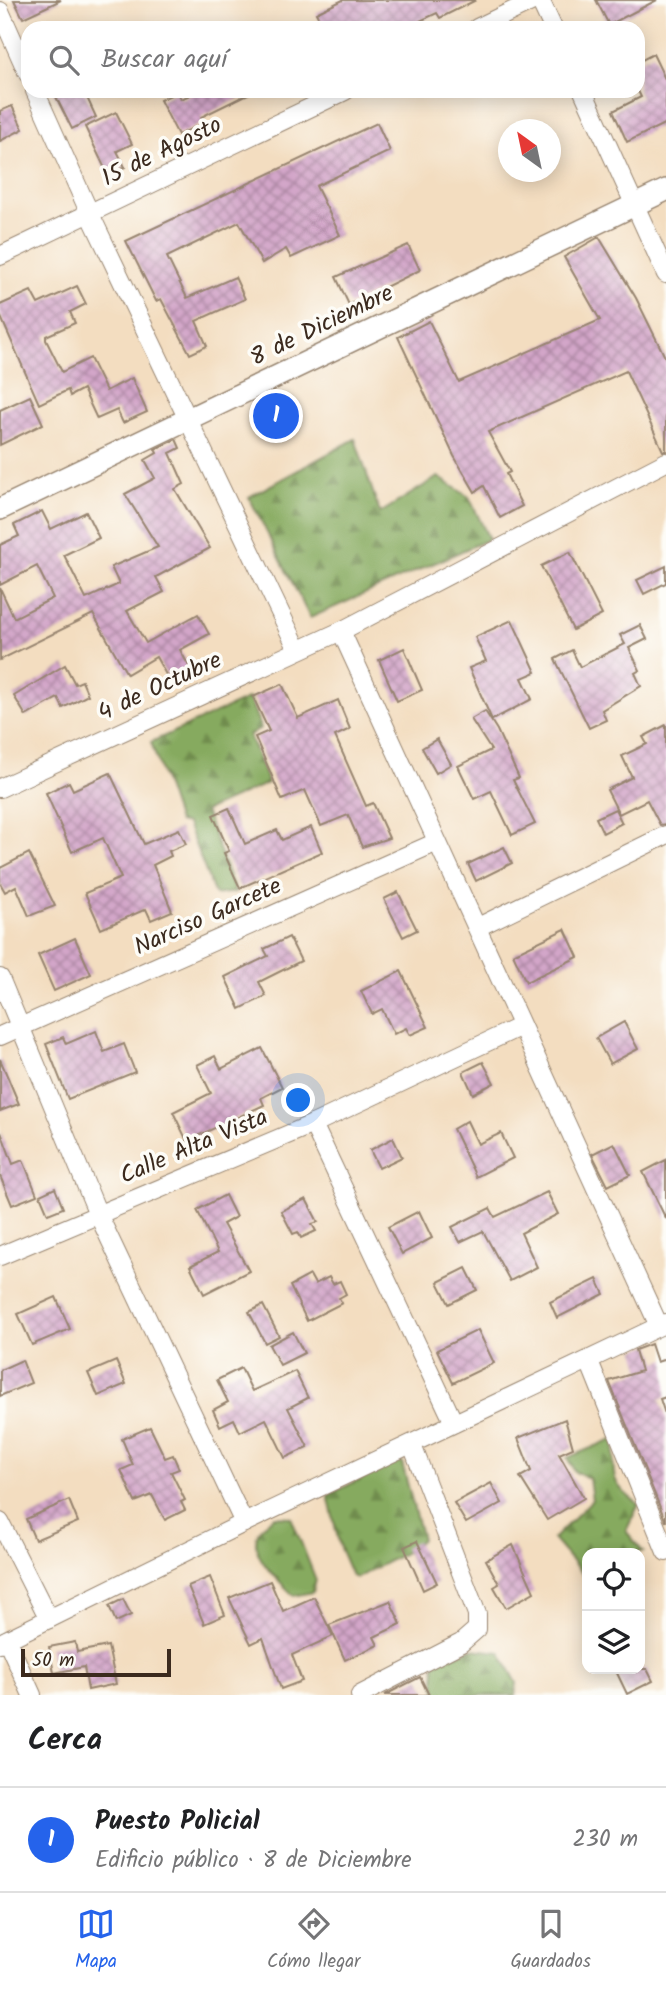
<!DOCTYPE html>
<html lang="es">
<meta charset="utf-8">
<style>
:root{--surface:#fff;--page:#f2f2f2;--text:#202124;--muted:#757577;--line:#e0e0e0;--accent:#2563eb}
body{margin:0;font-family:Kalam,sans-serif;background:var(--page);color:var(--text)}
.controls{position:absolute;right:21px;bottom:21px;display:grid;overflow:hidden;border-radius:14px;box-shadow:0 4px 18px #0003}
.controls button{width:63px;height:63px;display:grid;place-items:center;padding:0;border:0;border-bottom:2px solid var(--line);background:var(--surface);color:var(--text);font:35px sans-serif}
.compass{position:absolute;left:498px;top:119px;width:63px;height:63px;border-radius:50%;background:var(--surface);box-shadow:0 4px 18px #0003;rotate:327deg}
.scale{position:absolute;left:21px;bottom:18px;width:150px;box-sizing:border-box;padding-left:7px;border:4px solid #3b2a1e;border-top:0;font-size:19px;line-height:24px;white-space:nowrap;color:#3b2a1e;-webkit-text-stroke:5px #fdfcf7;paint-order:stroke}
.you{position:absolute;left:299px;top:1101px;width:24px;height:24px;margin:-18px;border:5px solid #fff;border-radius:50%;background:#1a73e8;box-shadow:0 0 0 10px #1a73e833}
.badge{display:grid;place-items:center;width:46px;height:46px;border-radius:50%;background:var(--accent);color:#fff;font-size:23px;font-weight:700}
.pin{position:absolute;translate:-50% -50%;border:4px solid #fff;box-shadow:0 2px 7px #0006}
.list{margin:0;padding:0;list-style:none}
h2{display:flex;justify-content:space-between;align-items:center;height:91px;margin:0;padding:0 28px;font-size:30px}
h2 small{font-size:23px;font-weight:400;color:var(--muted)}
.list li{display:grid;grid-template-columns:46px 1fr auto;gap:21px;align-items:center;box-sizing:border-box;height:105px;padding:0 28px;border-top:2px solid var(--line)}
.list b{display:block;font-size:26px;white-space:nowrap}
.list p{margin:0;font-size:23px;white-space:nowrap;color:var(--muted)}
.list em{font-size:23px;font-style:normal;color:var(--muted)}
.icon{flex:none;width:38px;height:38px;fill:none;stroke:currentColor;stroke-width:2;stroke-linecap:round;stroke-linejoin:round}
.map{position:relative;flex:none;width:666px;height:1695px;overflow:hidden}
.search{position:absolute;background:var(--surface);box-shadow:0 4px 18px #0003;left:21px;right:21px;top:21px;height:77px;display:flex;align-items:center;gap:18px;box-sizing:border-box;padding:0 24px;border-radius:21px;color:var(--muted);font-size:26px}
.sheet{height:196px;background:var(--surface)}
nav{display:flex;justify-content:space-around;align-items:center;box-sizing:border-box;height:98px;border-top:2px solid var(--line);background:var(--surface);font-size:19px;color:var(--muted)}
nav a{display:grid;justify-items:center;gap:4px}
nav .on{color:var(--accent)}
.map>svg:first-child{display:block}
.forest{fill:url(#forest-firs);stroke:#606a3e;stroke-width:2}
.building{fill:url(#building-cross-hatch)}
.lines{fill:none;stroke-linecap:round;stroke-linejoin:round}
.minor-casing{stroke:#97846f;stroke-width:20}
.tertiary-casing{stroke:#97846f;stroke-width:24}
.minor{stroke:#fff;stroke-width:18}
.tertiary{stroke:#fff;stroke-width:21}
.labels{text-anchor:middle;dominant-baseline:central;stroke-width:7;stroke-linejoin:round;paint-order:stroke}
.street-label{font-size:24px;fill:#3b2a1e;stroke:#fdfcf7}
</style>
<div class="map">
<svg width="666" height="1695" viewBox="0 0 666 1695">
<defs>
<pattern id="forest-firs" width="22" height="20" patternUnits="userSpaceOnUse" patternTransform="scale(1.75)"><rect width="22" height="20" fill="#86aa5e"/><path d="M5 1l3.5 6h-7zM16 11l3.5 6h-7z" fill="#6f8b4d"/></pattern>
<pattern id="building-cross-hatch" width="8" height="8" patternUnits="userSpaceOnUse" patternTransform="scale(1.75)"><rect width="8" height="8" fill="#d3a6c9"/><path d="M0 0l8 8M0 8l8-8" fill="none" stroke="#ac87a3"/></pattern>
</defs>
<rect width="100%" height="100%" fill="#fdfcf7"/>
<filter id="ink" filterUnits="userSpaceOnUse"><feTurbulence type="fractalNoise" baseFrequency=".0143" numOctaves="2"/><feDisplacementMap in="SourceGraphic" scale="14" xChannelSelector="R" yChannelSelector="G"/><feConvolveMatrix kernelMatrix="1 2 1 2 8 2 1 2 1" color-interpolation-filters="sRGB"/></filter>
<filter id="wash" filterUnits="userSpaceOnUse"><feTurbulence type="fractalNoise" baseFrequency=".00686" numOctaves="4" result="noise"/><feDisplacementMap in="SourceGraphic" scale="28" xChannelSelector="R" yChannelSelector="G"/><feGaussianBlur stdDeviation="1.57" result="paint"/><feColorMatrix in="noise" values="0 0 0 0 0 0 0 0 0 0 0 0 0 0 0 0 0 1.4 0 .05"/><feComposite in="paint" operator="in"/></filter>
<g filter="url(#wash)">
<rect width="100%" height="100%" fill="#f3ddc0"/>
<g class="forest">
<path d="M355 439 380 513 438 477 469 497 489 539 310 618 249 497Z"/>
<path d="M249 698 261 728 249 735 268 783 205 811 235 892 215 895 187 824 178 822 151 742Z"/>
<path d="M615 1438C613 1473 608 1484 639 1504L626 1531 643 1552 587 1553V1579L553 1539 592 1500 589 1478 575 1472 567 1458Z"/>
<path d="M397 1461 402 1463 422 1539C407 1555 377 1566 357 1578L352 1576 340 1548 328 1495Z"/>
<path d="M275 1516 291 1517 316 1580 313 1592 294 1596C272 1573 232 1542 275 1516Z"/>
<path d="M471 1649 500 1652 517 1683 515 1695H436L434 1666 438 1661Z"/>
</g>
<g id="blocks">
<g class="building">
<path d="M14 0H61L23 18Z"/>
<path d="M343 0H476L440 18 437 13 405 28H324L316 13Z"/>
<path d="M596 0H657L609 25Z"/>
<path d="M653 54 666 81V123L627 142 613 111 641 97 638 91V62Z"/>
<path d="M53 91H84L96 117 72 129Z"/>
<path d="M199 91H254L201 117 204 123 178 135 160 100 177 92 181 99Z"/>
<path d="M12 106 23 129 0 141V111Z"/>
<path d="M116 112 132 144 117 151 125 167 108 175 85 127Z"/>
<path d="M377 123 390 151 316 186 340 235 291 258 286 249 262 263 239 222 167 257 187 298 235 277 245 299 196 321 207 346 190 354 161 299 156 301 126 241Z"/>
<path d="M599 237 636 298 666 359V451H663L626 371 488 432 510 472 506 474 522 506 500 518 484 486 475 492 454 456 398 337 429 321 459 382 600 320 564 257Z"/>
<path d="M408 245 420 270 349 305 336 277Z"/>
<path d="M77 286 86 304 70 312 75 323 46 336V340L62 372 90 358 106 391 132 378 147 412 123 423 117 410 97 419 83 389 70 396 68 390 39 404 0 315V305L31 291 38 304Z"/>
<path d="M30 396 43 424 0 445V410Z"/>
<path d="M176 439 180 448 170 453 184 484 175 489 210 548 156 577 164 592 127 611 146 643 198 614 209 634 180 650 190 668 169 680 156 657 127 674 93 614 0 660V588L14 618 53 598 37 566 0 585V545L19 536 14 525 42 511 51 529 86 512 99 538 64 555 86 599 119 584 111 567 158 547 125 494 155 478 145 460 157 453 155 449Z"/>
<path d="M570 552 602 615 573 630 541 566Z"/>
<path d="M666 566V583L644 594 637 580Z"/>
<path d="M512 620 536 672 522 678 532 699 492 720 469 668 486 661 475 637Z"/>
<path d="M640 625 647 639 629 648 640 670 635 673 641 686 602 710 606 720 589 728 555 659 572 650 580 667 625 644 620 635Z"/>
<path d="M404 648 422 690 397 701 379 660Z"/>
<path d="M65 665 75 684 82 681 88 695 63 708 58 698 26 716 14 696Z"/>
<path d="M282 684 298 718 338 700 350 729 335 736 366 806 373 803 389 838 362 847 348 815 321 826 305 790 282 800 255 737 269 731 253 697Z"/>
<path d="M485 711 497 730 519 778 513 780 535 824 512 835 491 791 474 799 458 766 491 750 471 719Z"/>
<path d="M666 725V824L660 825 647 800 619 814 607 790 632 777 622 756 647 744 643 737Z"/>
<path d="M437 739 451 764 436 773 422 748Z"/>
<path d="M110 773 144 844 179 829 186 844 169 851 171 856 153 865 172 911 151 920 146 909 101 929 85 893 121 878 103 838 72 852 46 793 69 782 73 790Z"/>
<path d="M229 808 245 844 277 830 282 840 311 827 322 852 240 888 224 853 229 851 213 815Z"/>
<path d="M615 809 622 823 603 833 596 818Z"/>
<path d="M504 847 512 863 476 881 468 864Z"/>
<path d="M29 853 55 906 29 916 16 886 5 892 0 883V868Z"/>
<path d="M398 892 417 930 403 937 384 899Z"/>
<path d="M565 929 578 957 526 982 513 954Z"/>
<path d="M289 937 301 961 259 982 266 996 240 1009 225 977 268 956 264 949Z"/>
<path d="M75 938 91 974 54 991 38 955Z"/>
<path d="M401 971 428 1027 410 1035 406 1028 394 1034 382 1009 372 1014 361 991Z"/>
<path d="M624 1022 638 1049 610 1064 596 1038Z"/>
<path d="M96 1031 104 1052 124 1044 135 1072 68 1099 46 1044 63 1037 66 1044Z"/>
<path d="M262 1048 282 1087 261 1098 264 1105 187 1141 173 1112 211 1093 197 1065 215 1056 221 1069Z"/>
<path d="M0 1059 19 1104 0 1111Z"/>
<path d="M483 1062 494 1083 473 1094 463 1072Z"/>
<path d="M467 1121 478 1144 501 1133 513 1158 476 1177 453 1129Z"/>
<path d="M1 1132 13 1164 23 1160 37 1195 12 1205 0 1176Z"/>
<path d="M393 1138 402 1157 379 1168 370 1150Z"/>
<path d="M614 1143 630 1175 608 1186 592 1154Z"/>
<path d="M666 1160V1219L643 1172Z"/>
<path d="M55 1188 63 1208 48 1214 40 1195Z"/>
<path d="M547 1192 558 1214 521 1233 537 1267 510 1281 483 1231 460 1242 452 1227 490 1208 495 1217Z"/>
<path d="M225 1195 236 1217 223 1224 249 1271 204 1294 190 1266 218 1252 197 1210Z"/>
<path d="M306 1199 318 1222 312 1224 316 1231 301 1238 298 1232 293 1234 281 1211Z"/>
<path d="M419 1211 432 1238 402 1254 388 1227Z"/>
<path d="M466 1268 477 1290 449 1304 438 1282Z"/>
<path d="M310 1275 315 1284 329 1277 333 1284 340 1281 346 1294 339 1298 342 1303 307 1321 290 1286Z"/>
<path d="M597 1279 604 1294 557 1318 550 1302Z"/>
<path d="M56 1297 70 1329 32 1345 18 1314Z"/>
<path d="M263 1305 279 1336 265 1343 249 1312Z"/>
<path d="M478 1330 494 1363 453 1383 437 1350Z"/>
<path d="M293 1332 304 1353 280 1365 269 1345Z"/>
<path d="M651 1344 657 1362 666 1359V1397L660 1399 666 1417V1522L609 1381 641 1371 635 1350Z"/>
<path d="M22 1360 31 1383 0 1396V1370Z"/>
<path d="M116 1361 126 1384 98 1396 88 1373Z"/>
<path d="M241 1368 252 1391 295 1371 308 1398 288 1408 308 1447 285 1458 266 1419 240 1432 234 1419 220 1426 213 1410 228 1402 217 1380Z"/>
<path d="M565 1419 573 1448 559 1454 584 1498 547 1520 520 1477 531 1471 518 1438Z"/>
<path d="M150 1427 165 1458 173 1455 179 1469 171 1472 185 1500 181 1502 185 1510 165 1520 152 1495 135 1502 121 1470 133 1465 122 1439Z"/>
<path d="M491 1483 502 1503 466 1523 454 1503Z"/>
<path d="M69 1500 78 1522 35 1540 26 1519Z"/>
<path d="M417 1541 437 1583 423 1590 404 1547Z"/>
<path d="M513 1545 534 1592 506 1608 494 1587 499 1584 486 1560Z"/>
<path d="M210 1577 225 1615 204 1624 188 1586Z"/>
<path d="M270 1581 283 1611 314 1597 333 1636 292 1655 302 1681 281 1689 263 1638 251 1644 229 1598Z"/>
<path d="M123 1599 131 1615 116 1622 109 1606Z"/>
<path d="M390 1601 401 1624 374 1637 378 1645 345 1660 329 1625Z"/>
<path d="M75 1642 77 1652 108 1646 116 1684 88 1690 84 1667 54 1673 49 1647Z"/>
<path d="M615 1669H647L653 1681 627 1694Z"/>
<path d="M420 1677 429 1695H385Z"/>
</g>
</g>
</g>
<g filter="url(#ink)">
<use href="#blocks" fill-opacity="0" stroke="#97846f" stroke-width="2"/>
<g class="lines">
<g class="minor-casing">
<g id="minor">
<path d="M540 0 553 28"/>
<path d="M0 11 28 74"/>
<path d="M477 28 535 0"/>
<path d="M35 91 90 214 298 650"/>
<path d="M583 91 666 274"/>
<path d="M0 256 345 91"/>
<path d="M341 631C446 863 551 1095 659 1326"/>
<path d="M0 788 341 631 666 462"/>
<path d="M478 927 666 835"/>
<path d="M0 978 98 1214 244 1523"/>
<path d="M0 1036 437 842"/>
<path d="M313 1124 454 1423"/>
<path d="M0 1256 313 1124 519 1027"/>
<path d="M589 1361 666 1552"/>
<path d="M0 1522 49 1619"/>
<path d="M7 1640 32 1695"/>
<path d="M0 1643 244 1523 666 1323"/>
<path d="M360 1695 461 1643 477 1629V1614L412 1445"/>
</g>
</g>
<g class="tertiary-casing">
<path id="tertiary" d="M0 509 666 190"/>
</g>
<use href="#minor" class="minor"/>
<use href="#tertiary" class="tertiary"/>
</g>
</g>
<g class="labels">
<g class="street-label">
<text transform="translate(162 152) rotate(-26)">15 de Agosto</text>
<text transform="translate(322 326) rotate(-26)">8 de Diciembre</text>
<text transform="translate(160 687) rotate(-25)">4 de Octubre</text>
<text transform="translate(208 917) rotate(-24)">Narciso Garcete</text>
<text transform="translate(194 1147) rotate(-23)">Calle Alta Vista</text>
</g>
</g>
</svg>
<div class="controls">
<button><svg class="icon" aria-label="locate" viewBox="0 0 24 24"><circle cx="12" cy="12" r="6"/><path d="M12 2v4M12 18v4M2 12h4M18 12h4"/></svg></button>
<button><svg class="icon" aria-label="layers" viewBox="0 0 24 24"><path d="M12 4l9 5-9 5-9-5zM3 14l9 5 9-5"/></svg></button>
</div>
<svg class="compass" viewBox="-18 -18 36 36"><path d="M0-13l5 13h-10z" fill="#e53935"/><path d="M0 13l5-13h-10z" fill="#757577"/></svg>
<div class="scale">50 m</div>
<div class="you"></div>
<div class="pin badge" style="left:276px;top:416px">1</div>
<div class="search"><svg class="icon" aria-label="search" viewBox="0 0 24 24"><circle cx="10" cy="10" r="6"/><path d="M15 15l6 6"/></svg>Buscar aquí</div>
</div>
<section class="sheet">
<h2>Cerca<small></small></h2>
<ul class="list">
<li><span class="badge">1</span><div><b>Puesto Policial</b><p>Edificio público · 8 de Diciembre</p></div><em>230 m</em></li>
</ul>
</section>
<nav>
<a class="on"><svg class="icon" aria-label="map" viewBox="0 0 24 24"><path d="M3 6l6-2 6 2 6-2v14l-6 2-6-2-6 2zM9 4v14M15 6v14"/></svg>Mapa</a>
<a><svg class="icon" aria-label="directions" viewBox="0 0 24 24"><path d="M12 3l9 9-9 9-9-9zM9 14v-3h6M13 9l2 2-2 2"/></svg>Cómo llegar</a>
<a><svg class="icon" aria-label="saved" viewBox="0 0 24 24"><path d="M7 4h10v16l-5-4-5 4z"/></svg>Guardados</a>
</nav>
